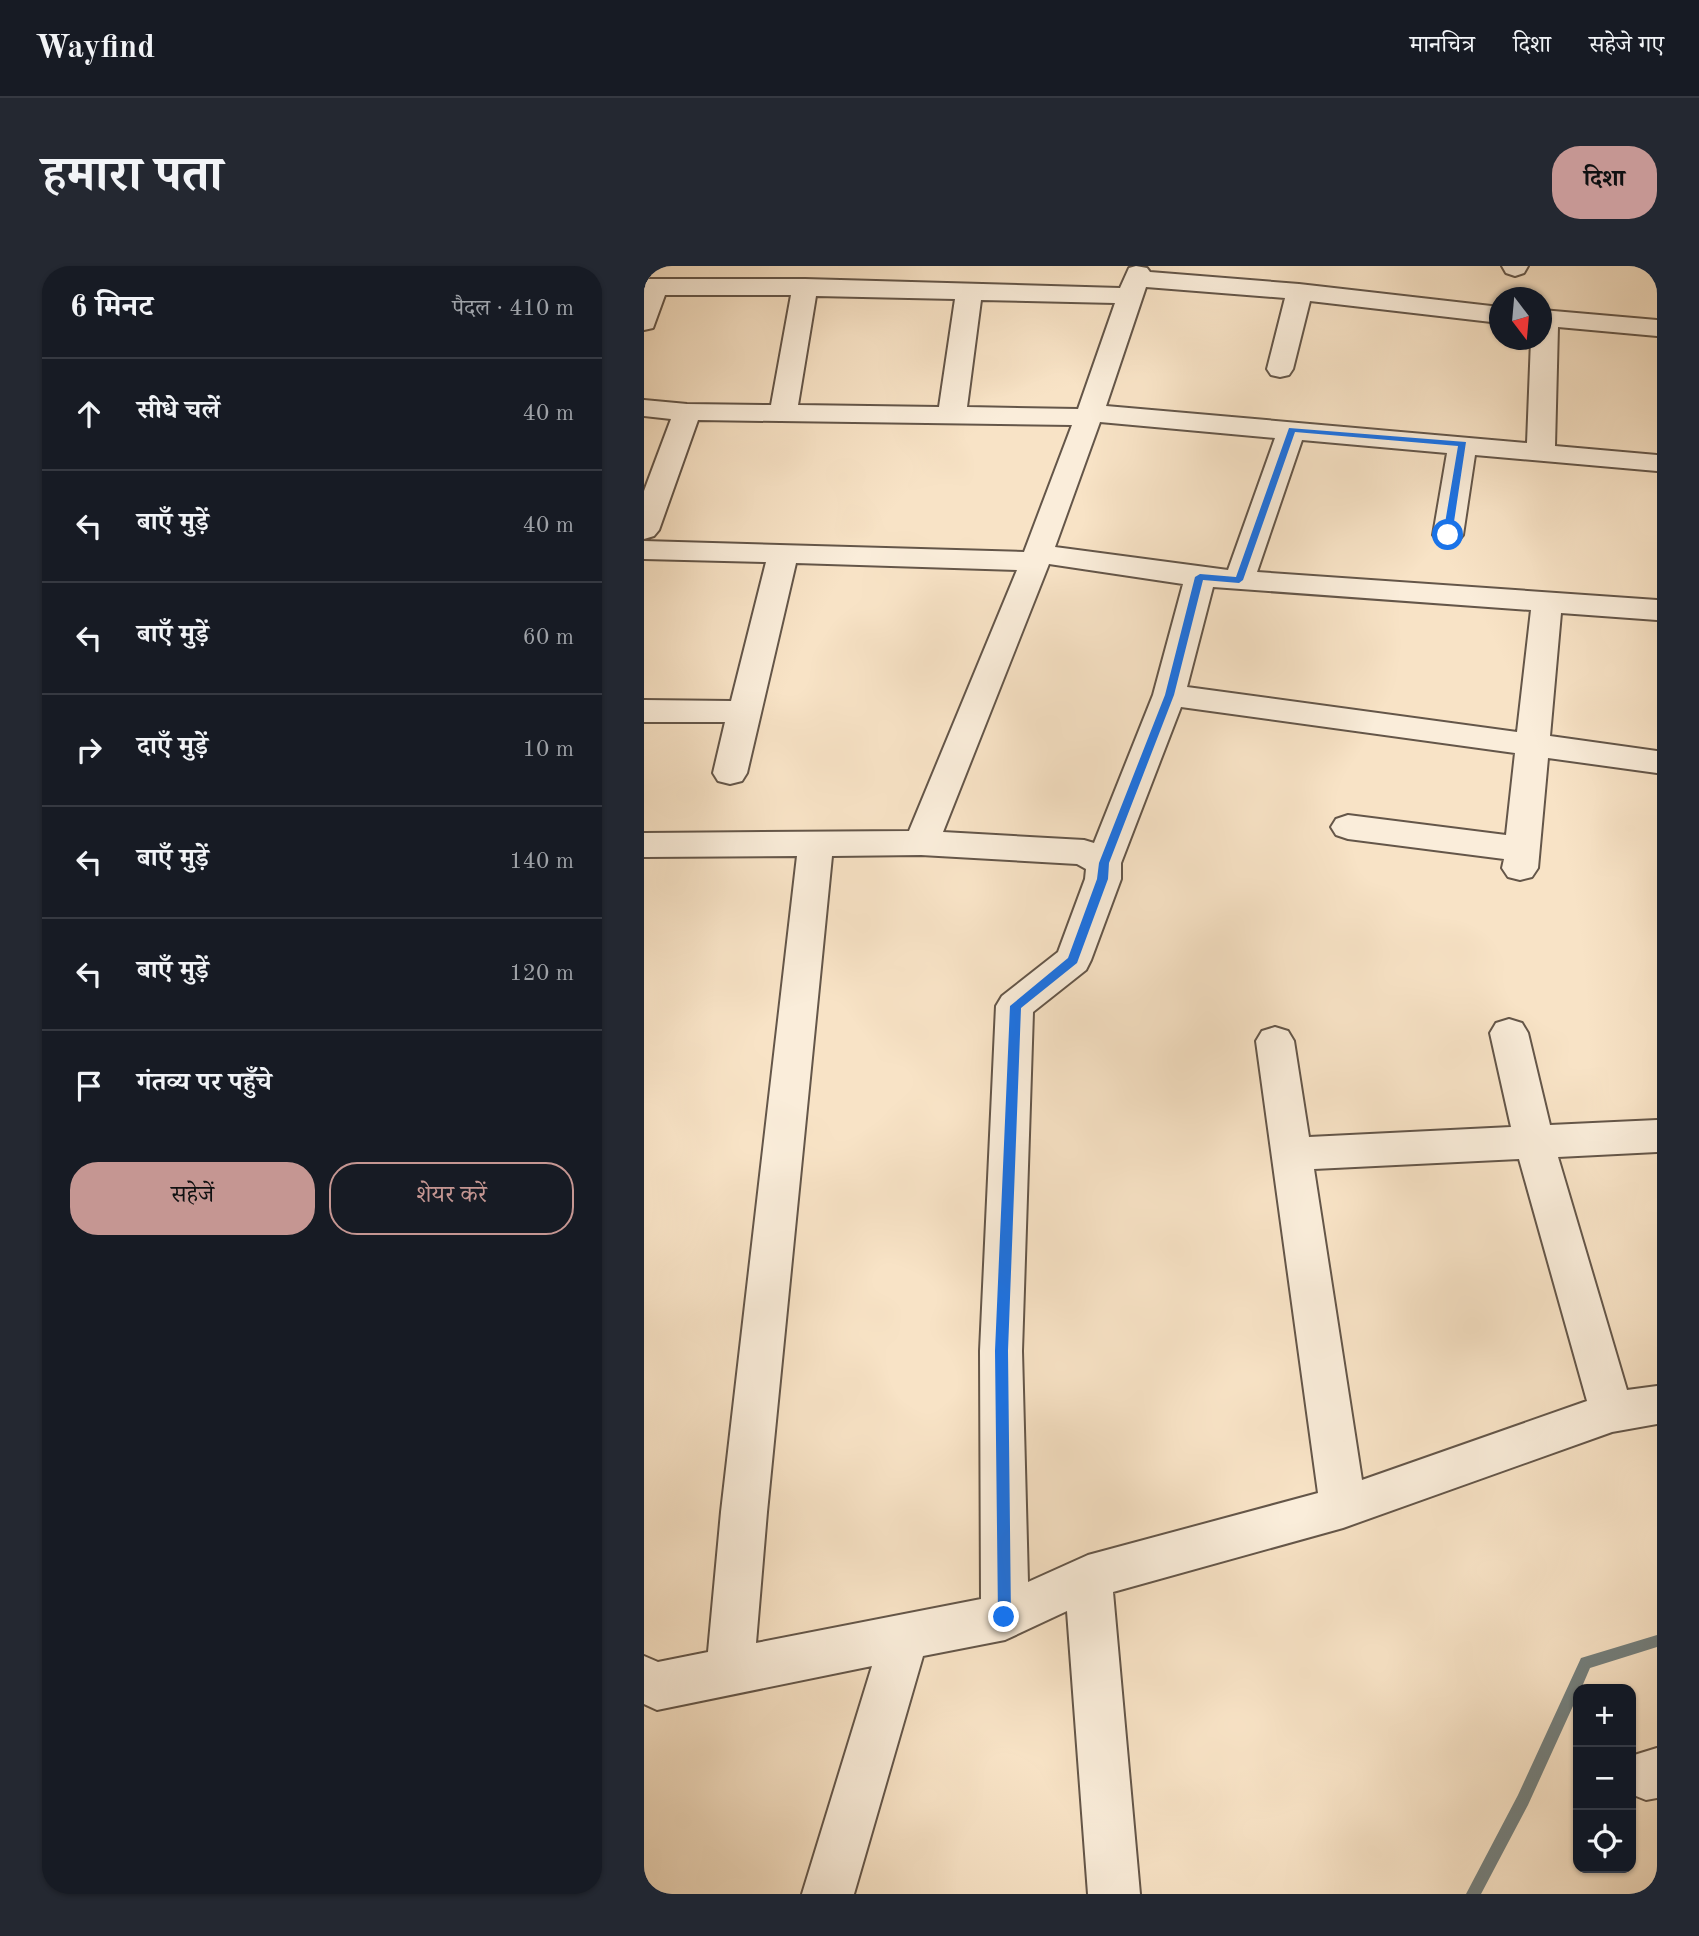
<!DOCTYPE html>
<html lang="hi">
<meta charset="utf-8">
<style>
:root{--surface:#171b24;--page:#242831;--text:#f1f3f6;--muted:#9ea1a6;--line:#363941;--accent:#c59692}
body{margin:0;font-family:"Old Standard TT","Noto Serif Devanagari",serif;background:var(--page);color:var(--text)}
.controls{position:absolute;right:21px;bottom:21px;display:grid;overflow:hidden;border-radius:14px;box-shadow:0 2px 5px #0004}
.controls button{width:63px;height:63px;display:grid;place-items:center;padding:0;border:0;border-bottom:2px solid var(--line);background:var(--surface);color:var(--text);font:35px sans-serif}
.compass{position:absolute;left:845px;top:21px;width:63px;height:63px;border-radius:50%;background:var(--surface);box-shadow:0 2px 5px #0004;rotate:164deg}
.stop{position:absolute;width:21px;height:21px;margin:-16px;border:5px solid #1a73e8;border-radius:50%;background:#fff}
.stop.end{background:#1a73e8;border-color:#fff;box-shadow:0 2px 7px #0008}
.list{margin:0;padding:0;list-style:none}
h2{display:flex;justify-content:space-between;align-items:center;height:91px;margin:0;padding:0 28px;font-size:30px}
h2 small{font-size:23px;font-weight:400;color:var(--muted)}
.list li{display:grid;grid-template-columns:46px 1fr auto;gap:21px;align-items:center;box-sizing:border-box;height:112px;padding:0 28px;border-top:2px solid var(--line)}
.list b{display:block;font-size:26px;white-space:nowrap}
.list em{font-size:23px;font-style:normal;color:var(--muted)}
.actions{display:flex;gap:14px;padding:21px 28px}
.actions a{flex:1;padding:16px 0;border:2px solid var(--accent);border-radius:28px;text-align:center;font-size:24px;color:var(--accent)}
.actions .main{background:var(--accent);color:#111}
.icon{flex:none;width:38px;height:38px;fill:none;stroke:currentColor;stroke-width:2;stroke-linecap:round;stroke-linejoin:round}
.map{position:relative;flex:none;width:1013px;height:1628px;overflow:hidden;border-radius:28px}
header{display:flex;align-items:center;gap:42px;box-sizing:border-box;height:98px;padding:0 35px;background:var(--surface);border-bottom:2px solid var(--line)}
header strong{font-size:33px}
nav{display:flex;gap:38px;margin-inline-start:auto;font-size:24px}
.intro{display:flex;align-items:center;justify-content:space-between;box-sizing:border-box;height:168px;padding:0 42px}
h1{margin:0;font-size:49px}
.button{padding:18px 32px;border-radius:28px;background:var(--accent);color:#111;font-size:24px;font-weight:700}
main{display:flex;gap:42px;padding:0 42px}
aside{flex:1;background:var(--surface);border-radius:28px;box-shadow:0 2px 5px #0004}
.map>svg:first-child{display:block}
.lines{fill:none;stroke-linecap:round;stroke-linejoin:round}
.stream{fill:#74807e;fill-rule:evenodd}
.minor-casing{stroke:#645649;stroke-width:4}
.minor{fill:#faedda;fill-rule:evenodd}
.route{fill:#1a73e8}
</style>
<header>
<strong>Wayfind</strong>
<nav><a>मानचित्र</a><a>दिशा</a><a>सहेजे गए</a></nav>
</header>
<div class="intro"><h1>हमारा पता</h1><a class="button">दिशा</a></div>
<main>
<aside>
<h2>6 मिनट<small>पैदल · 410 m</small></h2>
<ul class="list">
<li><svg class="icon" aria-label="ahead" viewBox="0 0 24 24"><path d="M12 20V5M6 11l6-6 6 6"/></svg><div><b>सीधे चलें</b></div><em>40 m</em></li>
<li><svg class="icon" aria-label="left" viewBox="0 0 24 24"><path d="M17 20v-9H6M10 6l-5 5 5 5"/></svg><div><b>बाएँ मुड़ें</b></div><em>40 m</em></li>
<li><svg class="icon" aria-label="left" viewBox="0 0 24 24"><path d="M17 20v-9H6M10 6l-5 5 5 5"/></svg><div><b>बाएँ मुड़ें</b></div><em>60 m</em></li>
<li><svg class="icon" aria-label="right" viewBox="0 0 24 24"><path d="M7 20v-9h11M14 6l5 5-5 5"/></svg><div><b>दाएँ मुड़ें</b></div><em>10 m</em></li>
<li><svg class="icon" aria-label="left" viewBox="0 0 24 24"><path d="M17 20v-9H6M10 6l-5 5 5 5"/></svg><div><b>बाएँ मुड़ें</b></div><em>140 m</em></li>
<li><svg class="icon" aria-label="left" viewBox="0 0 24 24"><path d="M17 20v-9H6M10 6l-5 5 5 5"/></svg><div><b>बाएँ मुड़ें</b></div><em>120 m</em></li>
<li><svg class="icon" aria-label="arrive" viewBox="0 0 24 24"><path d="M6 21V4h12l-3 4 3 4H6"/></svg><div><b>गंतव्य पर पहुँचे</b></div></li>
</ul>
<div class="actions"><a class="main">सहेजें</a><a>शेयर करें</a></div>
</aside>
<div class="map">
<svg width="1013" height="1628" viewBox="0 0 1013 1628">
<rect width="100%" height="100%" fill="#f8e3c6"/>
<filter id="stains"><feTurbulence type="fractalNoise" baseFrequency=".00286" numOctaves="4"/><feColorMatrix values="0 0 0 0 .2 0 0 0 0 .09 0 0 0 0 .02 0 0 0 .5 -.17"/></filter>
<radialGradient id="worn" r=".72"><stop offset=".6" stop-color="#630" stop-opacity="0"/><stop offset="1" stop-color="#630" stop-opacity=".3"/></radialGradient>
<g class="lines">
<path class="stream" d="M1013 1369V1381L946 1402 937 1423H934V1429L884 1539 837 1628H822L874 1529 937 1392Z"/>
<g class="minor-casing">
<g id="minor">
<path d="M492 0 503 2 506 6 655 18 856 41V57L666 35 649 103 645 109 636 111 627 109 623 103 641 32 502 21 462 140 883 177 887 74H898V44L1013 54V70L914 61 911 180 1013 189V205L831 189 819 269 814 275 804 278 794 275 789 269 803 187 658 174 613 306 1013 334V354L917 347 906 470 1013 485V507L904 492 894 602 888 611 876 614 864 611 858 602 860 593 704 573 692 569 687 561 692 553 704 549 862 569 871 487 537 441 477 597V613L447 694 442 704 389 746 378 1085 384 1316 444 1289 674 1227 612 775 618 765 631 761 644 765 650 775 665 871 867 861 846 767 852 757 865 753 878 757 884 767 906 859 1013 854V886L914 891 983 1124 1013 1120V1158L968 1166 699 1262 469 1326 496 1628H444L423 1345 361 1374 279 1390 210 1628H158L228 1400 13 1444 0 1438V1390L14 1396 64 1386 77 1246 153 590 0 591V567L265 565 373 304 152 297 103 507 98 515 86 518 74 515 69 507 81 456H0V434L87 435 122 296 0 293V275L380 286 428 159 54 154 15 264 10 270 0 273V225L27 153 0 150V134L43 138 127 139 147 29H21L9 62 0 64V13H161L476 22 485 2ZM172 30 311 33 295 141 154 139ZM337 34 471 37 434 143 323 141ZM456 156 631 172 584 304 411 281ZM405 298 539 318 509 429 450 577 440 574 299 566ZM569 321 887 344 873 466 543 421ZM277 589 433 598 442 603 441 613 414 686 358 730 352 740 336 1085 337 1333 112 1377 123 1246 188 590ZM875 893 943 1135 718 1214 670 903Z"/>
<path d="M858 0H884L880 7 871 10 862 7Z"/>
<path d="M1013 1482V1532L1002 1534 987 1528V1490Z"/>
</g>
</g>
<use href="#minor" class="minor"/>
</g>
<path class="route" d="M645 162 822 176 808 269 804 272 799 269 814 180 651 166 599 314 595 317 559 314 530 429 465 597 464 613 433 697 377 742 364 1085 367 1351 360 1358 354 1351 351 1085 366 740 424 692 453 613 455 597 521 429 551 311 556 308 592 311Z"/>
<rect width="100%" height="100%" filter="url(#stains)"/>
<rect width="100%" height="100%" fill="url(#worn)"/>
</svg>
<div class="controls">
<button>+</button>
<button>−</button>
<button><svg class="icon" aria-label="locate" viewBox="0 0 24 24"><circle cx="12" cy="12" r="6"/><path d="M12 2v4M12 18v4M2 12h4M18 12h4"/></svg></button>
</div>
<svg class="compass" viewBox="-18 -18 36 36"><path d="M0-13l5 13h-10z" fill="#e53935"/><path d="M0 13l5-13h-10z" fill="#9ea1a6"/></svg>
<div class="stop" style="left:804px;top:269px"></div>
<div class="stop end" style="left:360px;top:1351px"></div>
</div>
</main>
